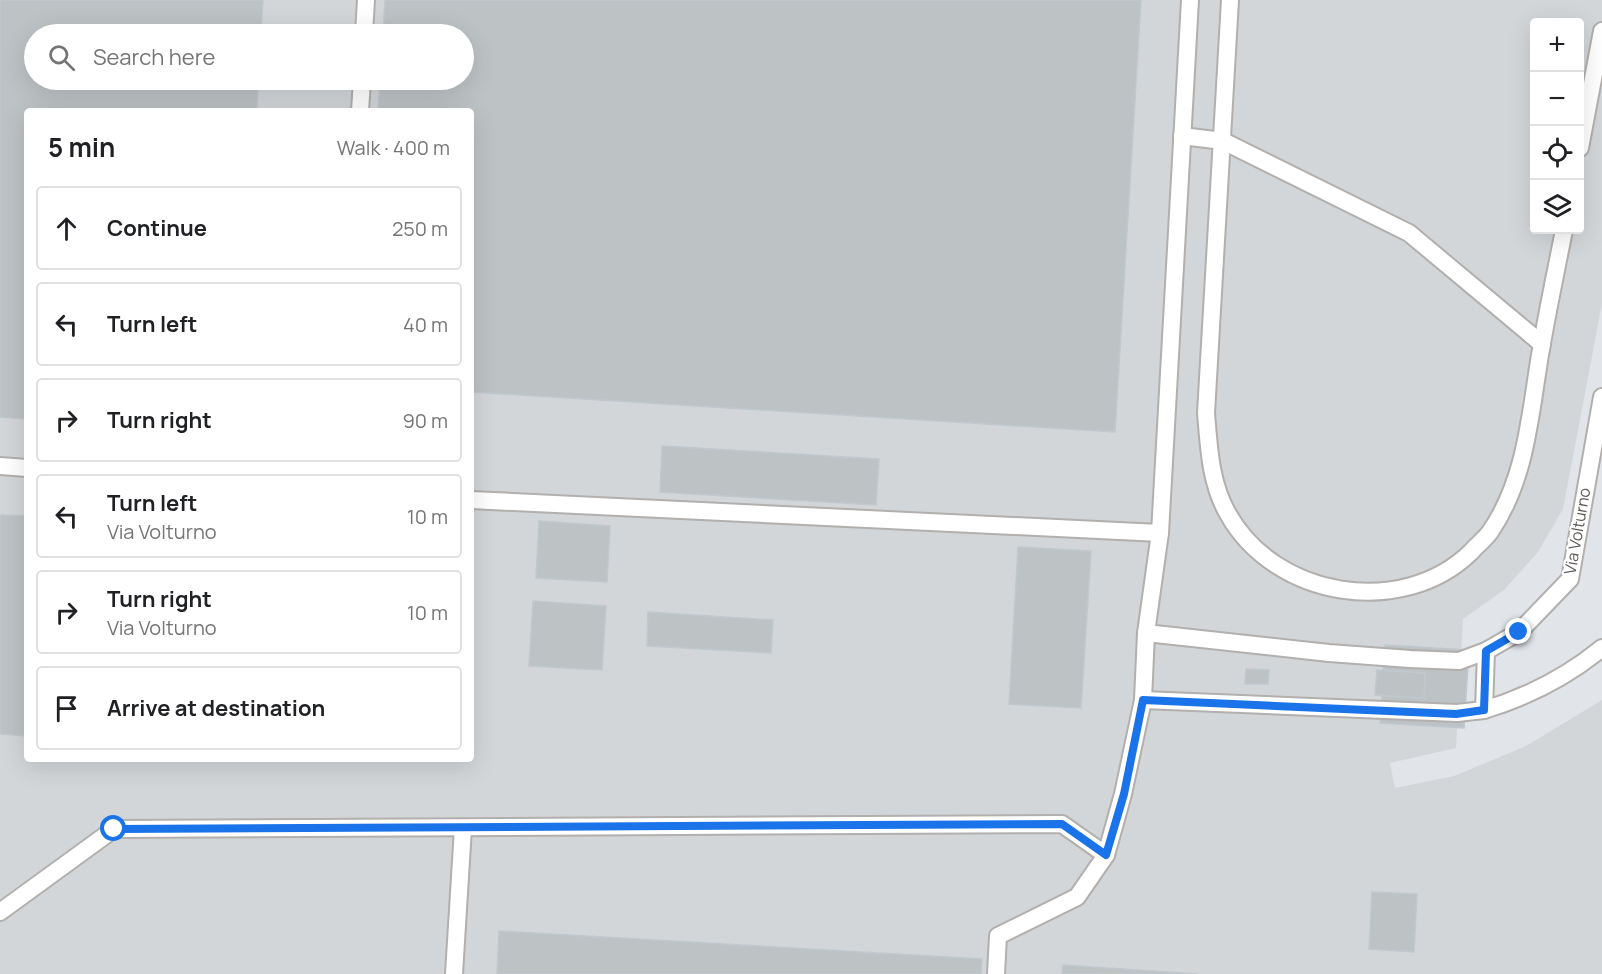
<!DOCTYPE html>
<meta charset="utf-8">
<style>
:root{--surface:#fff;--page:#f2f2f2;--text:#202124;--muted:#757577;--line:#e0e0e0}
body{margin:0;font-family:Manrope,sans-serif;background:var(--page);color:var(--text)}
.controls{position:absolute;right:18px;top:18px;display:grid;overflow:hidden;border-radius:6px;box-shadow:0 6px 24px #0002}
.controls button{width:54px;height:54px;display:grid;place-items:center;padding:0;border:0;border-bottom:2px solid var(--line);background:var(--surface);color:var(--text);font:30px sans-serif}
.stop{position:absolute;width:18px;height:18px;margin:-14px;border:4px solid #1a73e8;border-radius:50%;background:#fff}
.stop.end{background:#1a73e8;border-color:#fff;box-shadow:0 2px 6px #0008}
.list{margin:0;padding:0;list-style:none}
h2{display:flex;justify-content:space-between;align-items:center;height:78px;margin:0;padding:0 24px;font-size:26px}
h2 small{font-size:20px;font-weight:400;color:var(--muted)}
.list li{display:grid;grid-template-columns:39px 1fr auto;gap:18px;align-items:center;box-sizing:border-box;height:84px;margin:0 12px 12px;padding:0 12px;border:2px solid var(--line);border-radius:6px}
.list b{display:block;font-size:22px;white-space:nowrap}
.list p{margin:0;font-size:20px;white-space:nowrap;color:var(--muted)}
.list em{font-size:20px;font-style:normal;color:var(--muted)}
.icon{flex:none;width:33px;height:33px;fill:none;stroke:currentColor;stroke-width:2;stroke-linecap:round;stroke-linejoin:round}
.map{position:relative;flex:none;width:1602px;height:974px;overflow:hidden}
.search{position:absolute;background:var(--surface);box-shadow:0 6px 24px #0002;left:24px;top:24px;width:450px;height:66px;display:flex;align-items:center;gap:15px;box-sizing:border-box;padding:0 21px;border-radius:33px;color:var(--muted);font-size:22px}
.panel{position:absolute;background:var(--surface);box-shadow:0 6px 24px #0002;left:24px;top:108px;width:450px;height:654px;border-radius:6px}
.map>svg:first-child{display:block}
.industrial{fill:#d3d6d9;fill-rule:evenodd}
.building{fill:#bdc2c5;stroke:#c0c8ce;stroke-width:1.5}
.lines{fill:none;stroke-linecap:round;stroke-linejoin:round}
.lane-casing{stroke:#b2afac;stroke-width:20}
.lane{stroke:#fff;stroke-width:16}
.route{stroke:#1a73e8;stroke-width:8}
.labels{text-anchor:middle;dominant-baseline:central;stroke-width:4.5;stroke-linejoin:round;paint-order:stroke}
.street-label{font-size:16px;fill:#605b59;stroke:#fff}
</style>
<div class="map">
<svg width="1602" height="974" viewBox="0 0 1602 974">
<rect width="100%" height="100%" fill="#e1e5ea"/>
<path class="industrial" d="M0 0H1602V304L1563 509 1538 552 1504 590 1463 619 1456 748 1390 763 1395 788 1454 776 1526 746 1602 700V974H0ZM1534 22H1580V230H1534ZM34 34H464V80H34ZM27 111H471V759H27Z"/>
<g class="building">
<path d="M0 0H263L261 34H34V80H258L257 111H27V419L0 417Z"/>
<path d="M385 0H1141L1115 432 471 392V111H378L380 80H464V34H383Z"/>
<path d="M662 446 879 459 876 505 660 492Z"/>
<path d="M0 515 27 516V736L0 734Z"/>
<path d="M539 521 610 526 607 582 536 578Z"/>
<path d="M1018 547 1091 551 1081 708 1009 704Z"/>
<path d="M533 601 606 606 602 670 529 666Z"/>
<path d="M648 612 773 620 771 653 647 646Z"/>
<path d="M1385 645 1469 650 1464 728 1380 723 1382 696 1424 698 1425 673 1383 670Z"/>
<path d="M1246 669 1269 670 1268 684H1245Z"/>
<path d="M1377 670 1425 673 1424 698 1375 695Z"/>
<path d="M1372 892 1417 894 1414 952 1369 949Z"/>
<path d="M499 931 982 959 981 974H497Z"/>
<path d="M1063 965 1198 974H1062Z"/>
</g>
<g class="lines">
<g class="lane-casing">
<g id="lane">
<path d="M1230 0 1206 413C1209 447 1210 483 1228 514 1275 598 1402 619 1471 552 1477 545 1485 539 1490 532 1526 480 1530 415 1540 355 1547 313 1556 271 1564 230"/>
<path d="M364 34 366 0"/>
<path d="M360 111 362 80"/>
<path d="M1182 136 1223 141 1409 233 1542 344"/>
<path d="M1580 148 1602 31"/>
<path d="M1602 397 1570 579 1519 632 1486 651 1484 710C1527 697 1568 676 1602 648"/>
<path d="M0 466 27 468"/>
<path d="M471 500 1160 533"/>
<path d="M1146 633 1329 653 1410 659 1459 661 1486 651"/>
<path d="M1143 700 1457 713 1484 710"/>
<path d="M0 912 114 829 1062 824 1106 855"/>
<path d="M454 974 463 828"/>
<path d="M996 974 998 936 1077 897 1106 855 1123 794 1143 700 1146 633 1160 533 1190 0"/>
</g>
</g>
<use href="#lane" class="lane"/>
</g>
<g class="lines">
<path class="route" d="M114 829 1062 824 1106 855 1124 794 1143 700 1456 714 1484 710 1486 651 1519 632"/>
</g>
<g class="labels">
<g class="street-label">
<text transform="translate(1577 531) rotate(-80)">Via Volturno</text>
</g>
</g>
</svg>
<div class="controls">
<button>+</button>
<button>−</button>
<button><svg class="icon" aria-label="locate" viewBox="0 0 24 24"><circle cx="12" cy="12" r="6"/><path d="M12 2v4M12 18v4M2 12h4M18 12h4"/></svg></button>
<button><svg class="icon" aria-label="layers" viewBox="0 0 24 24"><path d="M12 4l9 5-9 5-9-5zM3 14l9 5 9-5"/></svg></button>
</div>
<div class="stop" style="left:114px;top:829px"></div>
<div class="stop end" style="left:1519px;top:632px"></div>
<div class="search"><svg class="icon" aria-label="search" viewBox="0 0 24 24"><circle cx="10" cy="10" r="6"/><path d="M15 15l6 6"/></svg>Search here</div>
<section class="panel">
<h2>5 min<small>Walk · 400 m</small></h2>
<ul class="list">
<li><svg class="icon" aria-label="ahead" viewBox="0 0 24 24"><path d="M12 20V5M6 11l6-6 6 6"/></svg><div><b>Continue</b></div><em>250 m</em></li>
<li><svg class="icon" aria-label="left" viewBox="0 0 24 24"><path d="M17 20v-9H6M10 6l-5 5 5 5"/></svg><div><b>Turn left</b></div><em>40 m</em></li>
<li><svg class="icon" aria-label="right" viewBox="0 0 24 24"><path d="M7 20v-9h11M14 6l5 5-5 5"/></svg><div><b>Turn right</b></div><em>90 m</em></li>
<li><svg class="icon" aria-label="left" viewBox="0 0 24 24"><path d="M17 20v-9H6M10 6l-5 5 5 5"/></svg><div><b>Turn left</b><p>Via Volturno</p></div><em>10 m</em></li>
<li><svg class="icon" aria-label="right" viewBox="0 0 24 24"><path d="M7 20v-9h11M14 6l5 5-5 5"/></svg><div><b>Turn right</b><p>Via Volturno</p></div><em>10 m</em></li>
<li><svg class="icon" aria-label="arrive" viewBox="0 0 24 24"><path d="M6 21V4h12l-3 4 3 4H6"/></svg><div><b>Arrive at destination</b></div></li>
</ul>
</section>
</div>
